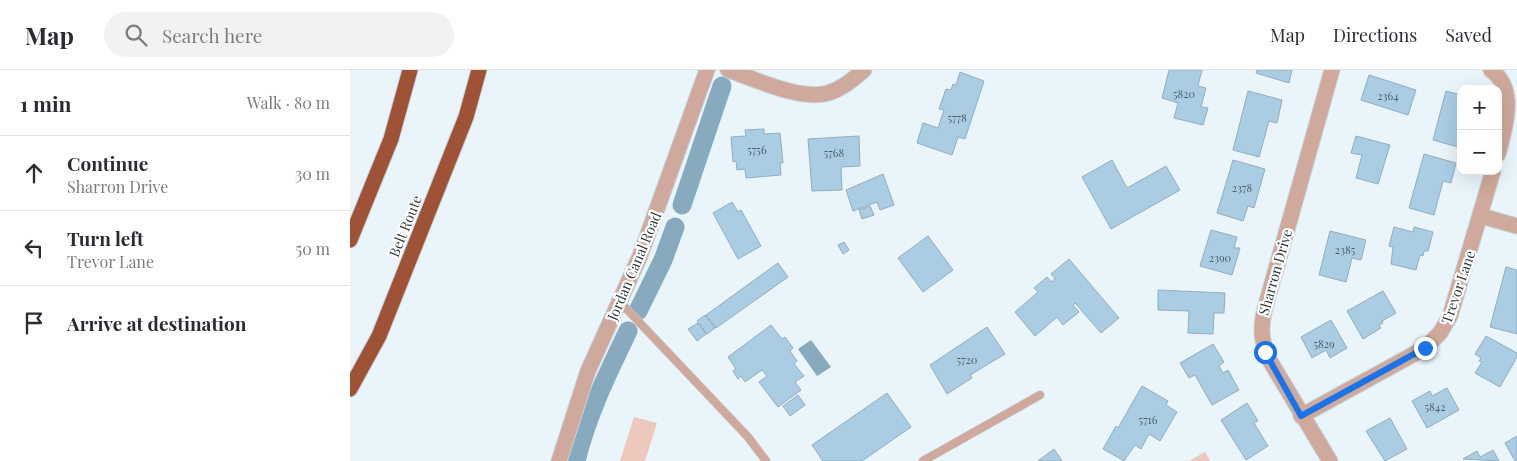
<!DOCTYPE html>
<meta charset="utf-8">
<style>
:root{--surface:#fff;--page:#f2f2f3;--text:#2b2b33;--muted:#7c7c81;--line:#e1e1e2}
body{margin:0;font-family:"Playfair Display",serif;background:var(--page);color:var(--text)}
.controls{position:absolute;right:15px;top:15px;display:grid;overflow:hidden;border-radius:10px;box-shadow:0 5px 20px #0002}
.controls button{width:45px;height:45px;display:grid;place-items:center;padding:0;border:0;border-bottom:1px solid var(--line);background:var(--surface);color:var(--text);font:25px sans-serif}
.stop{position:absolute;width:15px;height:15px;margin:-11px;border:4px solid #1a73e8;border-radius:50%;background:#fff}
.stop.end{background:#1a73e8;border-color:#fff;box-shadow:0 1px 5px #0008}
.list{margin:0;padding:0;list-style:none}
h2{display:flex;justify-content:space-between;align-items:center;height:65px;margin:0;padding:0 20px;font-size:21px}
h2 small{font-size:16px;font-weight:400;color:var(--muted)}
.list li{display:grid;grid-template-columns:32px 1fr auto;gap:15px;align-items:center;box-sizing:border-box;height:75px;padding:0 20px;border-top:1px solid var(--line)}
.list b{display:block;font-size:19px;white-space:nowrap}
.list p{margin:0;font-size:16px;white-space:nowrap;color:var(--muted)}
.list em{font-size:16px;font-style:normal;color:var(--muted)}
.icon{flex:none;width:28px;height:28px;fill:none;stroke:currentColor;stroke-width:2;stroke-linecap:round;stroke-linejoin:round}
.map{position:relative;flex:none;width:1167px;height:391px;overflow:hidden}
header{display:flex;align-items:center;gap:30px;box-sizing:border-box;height:70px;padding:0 25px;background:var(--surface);border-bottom:1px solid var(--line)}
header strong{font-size:24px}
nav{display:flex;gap:28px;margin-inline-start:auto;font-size:18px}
.search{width:350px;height:45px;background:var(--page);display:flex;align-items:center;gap:12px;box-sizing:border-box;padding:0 18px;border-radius:28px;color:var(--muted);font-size:19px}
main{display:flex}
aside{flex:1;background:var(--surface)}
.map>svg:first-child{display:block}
.green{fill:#ecc9bc}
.water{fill:#88aabf}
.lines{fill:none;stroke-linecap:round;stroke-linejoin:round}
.canal{stroke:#88aabf;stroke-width:19}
.building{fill:#aacde4;stroke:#94adbe}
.lane-casing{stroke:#c7d2d9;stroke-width:9}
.street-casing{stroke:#c7d2d9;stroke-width:17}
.highway-casing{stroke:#c7d2d9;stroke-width:17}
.lane{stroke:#cfa99b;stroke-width:8}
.street{stroke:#cfa99b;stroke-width:15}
.highway{stroke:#9e5336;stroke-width:15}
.route{stroke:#1a73e8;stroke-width:6}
.labels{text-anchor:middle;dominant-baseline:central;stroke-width:4.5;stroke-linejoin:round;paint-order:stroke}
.number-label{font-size:11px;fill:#4d5e68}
.street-label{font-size:14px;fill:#2e393f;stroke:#fff}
</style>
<header>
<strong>Map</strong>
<div class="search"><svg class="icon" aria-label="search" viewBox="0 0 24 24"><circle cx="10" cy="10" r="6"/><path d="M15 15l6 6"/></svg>Search here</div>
<nav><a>Map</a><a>Directions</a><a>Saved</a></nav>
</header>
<main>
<aside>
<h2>1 min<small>Walk · 80 m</small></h2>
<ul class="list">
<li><svg class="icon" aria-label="ahead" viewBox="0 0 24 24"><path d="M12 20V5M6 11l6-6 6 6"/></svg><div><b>Continue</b><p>Sharron Drive</p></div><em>30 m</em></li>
<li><svg class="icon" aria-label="left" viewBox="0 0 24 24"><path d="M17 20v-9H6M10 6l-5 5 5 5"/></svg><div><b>Turn left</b><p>Trevor Lane</p></div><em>50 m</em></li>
<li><svg class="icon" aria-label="arrive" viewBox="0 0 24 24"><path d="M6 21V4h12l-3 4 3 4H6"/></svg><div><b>Arrive at destination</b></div></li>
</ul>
</aside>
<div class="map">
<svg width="1167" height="391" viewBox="0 0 1167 391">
<rect width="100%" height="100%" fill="#e9f4fb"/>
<g class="green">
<path d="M284 347 307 353 295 391H270Z"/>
<path d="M855 382 860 391H839Z"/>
</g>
<path class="water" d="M461 270 481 297 467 306 448 279Z"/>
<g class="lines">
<g class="canal">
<path d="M332 135 372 16"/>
<path d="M288 241 313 190 325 157"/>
<path d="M226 391C237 345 258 303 278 261"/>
</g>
</g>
<g class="building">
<path d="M819 0H852L848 16 856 18 851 37 858 38 853 55 824 48 828 33 812 28Z"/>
<path d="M907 0H942L939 13 906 3Z"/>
<path d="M610 2 634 11 615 69 608 67 602 85 567 73 573 53 588 58 594 40 589 39 596 19 601 20 603 14 606 15Z"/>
<path d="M1019 5 1066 20 1058 45 1011 30Z"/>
<path d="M898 21 932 30 927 53 919 51 909 87 883 80Z"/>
<path d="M1096 21 1111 25V66L1108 77 1083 70Z"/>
<path d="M414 59V64L430 63 433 93H430L431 105 396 108 395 99 387 100 386 91 383 92 381 67 396 66 395 60Z"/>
<path d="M509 66 510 96 491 97 492 120 462 121 458 69Z"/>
<path d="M1006 66 1040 75 1028 114 1006 108 1012 85 1001 83Z"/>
<path d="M1074 84 1106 93 1101 113 1093 111 1084 145 1059 138Z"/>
<path d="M762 90 777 118 816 96 830 120 761 159 732 107Z"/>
<path d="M883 90 915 99 904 138 898 136 893 151 867 143Z"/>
<path d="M533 104 544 135 530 140 527 132 503 141 496 120Z"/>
<path d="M382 132 388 142 391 140 411 176 388 189 363 143Z"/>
<path d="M520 136 524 145 512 149 509 140Z"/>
<path d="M1044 157 1063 162 1064 157 1083 162 1078 181H1074L1073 186 1070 185 1066 200 1041 194 1043 177 1039 176Z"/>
<path d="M861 160 887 167 884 178H890L882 205 850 196Z"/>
<path d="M980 161 1016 170 1011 190 1002 188 996 212 969 205Z"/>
<path d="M578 166 603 200 573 222 548 188Z"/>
<path d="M494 172 499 180 493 184 488 175Z"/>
<path d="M719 189 769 248 751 263 725 233 723 235 729 242 713 255 707 247 685 266 665 242 688 222 684 218 697 207 701 212 705 209 701 204Z"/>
<path d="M428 193 438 207 366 258 356 245Z"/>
<path d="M1156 197 1167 200V264L1140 257Z"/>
<path d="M808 220 875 223 874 243H864L863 264 838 263 839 241 808 240Z"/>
<path d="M1033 221 1046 243 1032 251 1033 253 1029 255 1031 258 1013 269 997 241Z"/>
<path d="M355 245 365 258 357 264 347 251Z"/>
<path d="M981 250 997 278 980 288 976 280 962 288 951 267Z"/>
<path d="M348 253 356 264 347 271 338 259Z"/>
<path d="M421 255 432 269 435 267 443 278 440 281 447 291 444 294 454 306 445 312 451 320 428 337 409 312 417 306 412 300 395 312 391 306 388 309 383 301 386 299 378 287Z"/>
<path d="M637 257 655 284 620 305 622 308 597 324 580 295Z"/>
<path d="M1136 266 1167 283V287L1150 317 1125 303 1132 292 1129 291 1131 288 1125 284Z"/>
<path d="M863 274 874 292 869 296 873 303 878 300 889 320 862 335 845 305 839 308 830 293Z"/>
<path d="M792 316 818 331 816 335 827 342 810 371 799 364 791 379 785 375 774 391 753 379 766 356 768 358Z"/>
<path d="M1097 318 1109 340 1077 358 1062 331 1080 321 1082 326Z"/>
<path d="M537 323 561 357 512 391H473L462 375Z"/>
<path d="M448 325 455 335 440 346 433 336Z"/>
<path d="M897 333 908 351 904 353 918 376 896 390 871 350Z"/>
<path d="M1040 348 1057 379 1035 391 1016 361Z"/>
<path d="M1167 366V391H1165L1155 373Z"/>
<path d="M704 379 712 391H688Z"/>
<path d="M1143 380 1149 391 1113 389 1127 381 1130 387Z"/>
</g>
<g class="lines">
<g class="lane-casing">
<g id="lane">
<path d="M270 232 398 367 416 391"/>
<path d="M573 391 690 325"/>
</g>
</g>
<g class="street-casing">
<g id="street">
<path d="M378 0C405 9 451 31 478 23 492 19 503 9 514 0"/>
<path d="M1141 0C1167 18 1156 55 1148 84"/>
<path d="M1131 146 1167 156"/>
<path d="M951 346 1075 278 1090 263 1100 246 1143 101"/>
<path d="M209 391 238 301 290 186 357 0"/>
<path d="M980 391 920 291C911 272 910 258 915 238L982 0"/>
</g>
</g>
<g class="highway-casing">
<g id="highway">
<path d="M0 170 41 69 60 0"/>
<path d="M0 319 29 266 116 47 129 0"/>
</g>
</g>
<use href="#lane" class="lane"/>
<use href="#street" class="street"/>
<use href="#highway" class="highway"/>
</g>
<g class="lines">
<path class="route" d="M915 282 951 346 1075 278"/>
</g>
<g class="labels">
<g class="number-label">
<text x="834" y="23">5820</text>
<text x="1038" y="25">2364</text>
<text x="607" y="47">5778</text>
<text x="407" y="79">5756</text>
<text x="484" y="82">5768</text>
<text x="892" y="117">2378</text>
<text x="995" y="179">2385</text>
<text x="870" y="187">2390</text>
<text x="974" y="273">5829</text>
<text x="617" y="289">5720</text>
<text x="1085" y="336">5842</text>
<text x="798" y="349">5716</text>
</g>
<g class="street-label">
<text transform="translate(55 156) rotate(-68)">Belt Route</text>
<text transform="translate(284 196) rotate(-67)">Jordan Canal Road</text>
<text transform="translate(925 202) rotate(-74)">Sharron Drive</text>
<text transform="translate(1108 217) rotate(-71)">Trevor Lane</text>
</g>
</g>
</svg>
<div class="controls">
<button>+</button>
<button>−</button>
</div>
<div class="stop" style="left:915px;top:282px"></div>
<div class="stop end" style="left:1075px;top:278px"></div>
</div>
</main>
